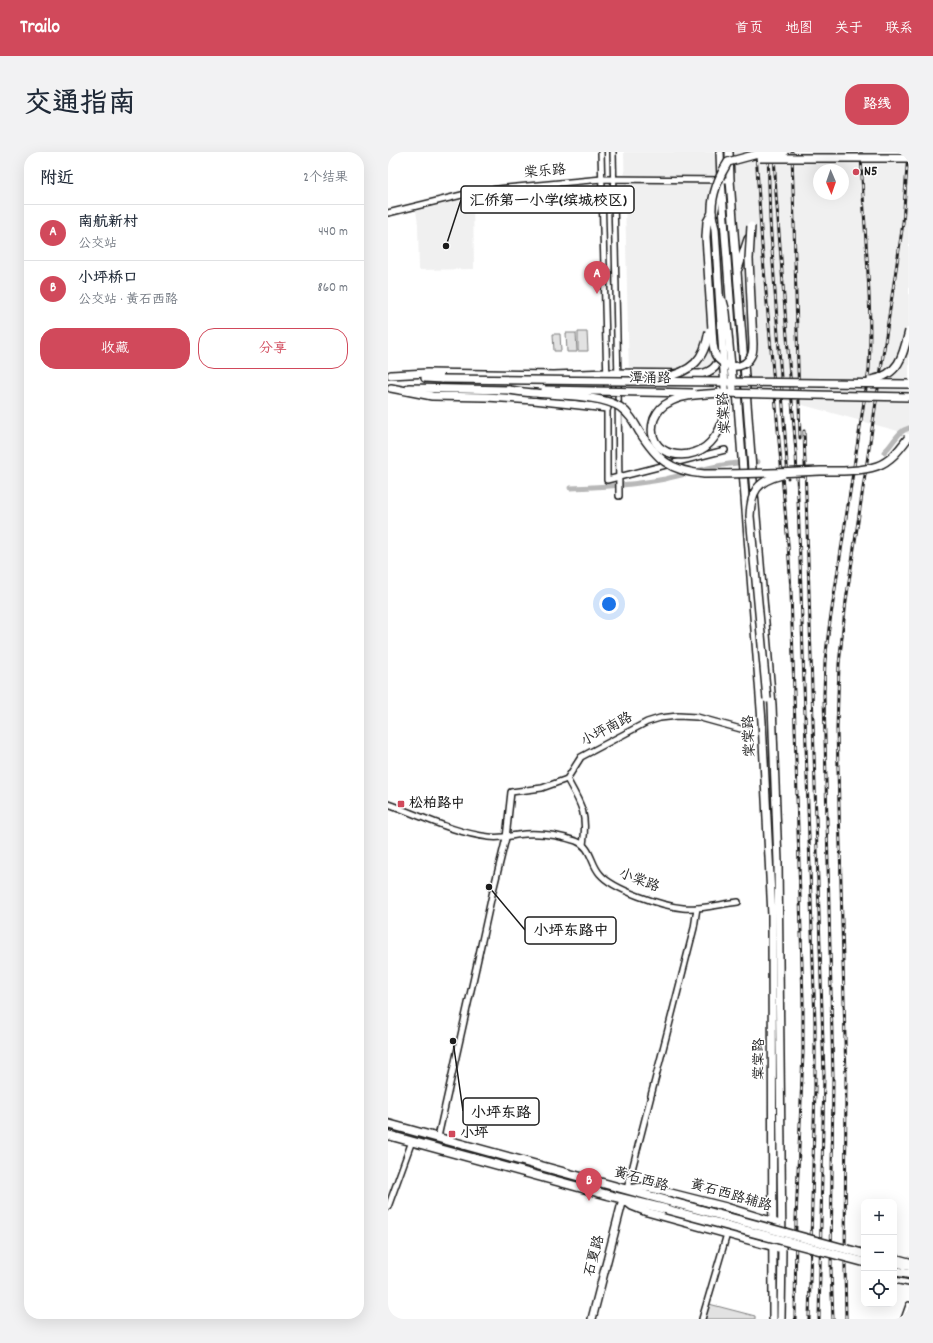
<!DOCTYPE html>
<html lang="zh">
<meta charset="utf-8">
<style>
:root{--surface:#fff;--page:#f2f2f3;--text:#1f2937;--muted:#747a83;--line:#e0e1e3;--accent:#d1495b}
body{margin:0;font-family:Dekko,"LXGW WenKai TC",sans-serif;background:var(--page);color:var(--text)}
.controls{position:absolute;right:12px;bottom:12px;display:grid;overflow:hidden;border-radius:8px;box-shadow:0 4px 16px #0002}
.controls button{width:36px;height:36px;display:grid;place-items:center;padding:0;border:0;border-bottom:1px solid var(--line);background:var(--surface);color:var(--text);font:20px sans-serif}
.compass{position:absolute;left:425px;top:12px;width:36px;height:36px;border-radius:50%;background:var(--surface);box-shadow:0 4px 16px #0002;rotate:178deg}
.you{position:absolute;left:221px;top:452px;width:14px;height:14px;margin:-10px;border:3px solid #fff;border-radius:50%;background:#1a73e8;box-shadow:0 0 0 6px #1a73e833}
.badge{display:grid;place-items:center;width:26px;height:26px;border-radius:50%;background:var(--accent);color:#fff;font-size:13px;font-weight:700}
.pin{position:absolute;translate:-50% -33px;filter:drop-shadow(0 1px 2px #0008)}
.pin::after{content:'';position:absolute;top:21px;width:14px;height:12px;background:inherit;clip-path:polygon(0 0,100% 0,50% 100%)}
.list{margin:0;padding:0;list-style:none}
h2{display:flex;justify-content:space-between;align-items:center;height:52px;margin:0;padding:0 16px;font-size:17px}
h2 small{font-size:13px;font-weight:400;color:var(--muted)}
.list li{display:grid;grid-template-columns:26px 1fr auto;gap:12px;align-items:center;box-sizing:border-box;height:56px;padding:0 16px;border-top:1px solid var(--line)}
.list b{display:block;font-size:15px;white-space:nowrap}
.list p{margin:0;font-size:13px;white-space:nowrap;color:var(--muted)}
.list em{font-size:13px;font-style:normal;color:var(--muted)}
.actions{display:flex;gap:8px;padding:12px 16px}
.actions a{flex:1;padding:9px 0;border:1px solid var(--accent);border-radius:16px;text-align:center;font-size:14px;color:var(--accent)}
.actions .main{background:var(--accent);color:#fff}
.icon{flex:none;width:22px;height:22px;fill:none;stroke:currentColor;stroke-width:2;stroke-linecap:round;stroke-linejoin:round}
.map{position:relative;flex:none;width:521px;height:1167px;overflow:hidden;border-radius:16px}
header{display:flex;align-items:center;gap:24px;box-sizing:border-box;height:56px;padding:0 20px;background:var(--accent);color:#fff}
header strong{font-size:19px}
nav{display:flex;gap:22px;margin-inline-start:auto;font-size:14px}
.intro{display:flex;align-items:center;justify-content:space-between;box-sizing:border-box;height:96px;padding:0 24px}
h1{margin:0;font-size:28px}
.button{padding:10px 18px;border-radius:16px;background:var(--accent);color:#fff;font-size:14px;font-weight:700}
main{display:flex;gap:24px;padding:0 24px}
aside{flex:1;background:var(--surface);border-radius:16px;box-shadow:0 4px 16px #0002}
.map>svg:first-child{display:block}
.built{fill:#f0f0f0;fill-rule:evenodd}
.green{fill:#e2e2e2;stroke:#7f7f7f}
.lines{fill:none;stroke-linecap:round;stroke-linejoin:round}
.canal{stroke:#b8b8b8;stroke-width:5}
.street-casing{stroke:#1c1c1c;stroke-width:8}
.secondary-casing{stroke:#1c1c1c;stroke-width:10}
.primary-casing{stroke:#1c1c1c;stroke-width:11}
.street{stroke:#fff;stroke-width:5}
.secondary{stroke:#fff;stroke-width:7}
.primary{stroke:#fff;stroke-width:8}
.rail-casing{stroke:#1c1c1c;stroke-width:3}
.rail{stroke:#fff;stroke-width:1.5;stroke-dasharray:4.5;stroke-linecap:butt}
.secondary-bridge-casing{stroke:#1c1c1c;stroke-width:10;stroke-linecap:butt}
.primary-bridge-casing{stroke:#1c1c1c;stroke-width:11;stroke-linecap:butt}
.secondary-bridge{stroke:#fff;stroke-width:7}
.primary-bridge{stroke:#fff;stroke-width:8}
.poi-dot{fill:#d1495b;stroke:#fff;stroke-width:1.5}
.labels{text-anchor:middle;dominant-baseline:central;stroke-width:3;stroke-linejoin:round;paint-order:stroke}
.street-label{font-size:14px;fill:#1c1c1c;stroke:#fff}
.poi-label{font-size:14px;font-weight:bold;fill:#1c1c1c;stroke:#fff;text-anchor:start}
.leader{fill:none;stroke:#1c1c1c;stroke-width:1.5}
.callout-dot{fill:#1c1c1c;stroke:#fff;stroke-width:1.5}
.callout{fill:#fff;stroke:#1c1c1c;stroke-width:1.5}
.callout-label{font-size:15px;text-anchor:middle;font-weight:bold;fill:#1c1c1c}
</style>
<header>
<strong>Trailo</strong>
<nav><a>首页</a><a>地图</a><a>关于</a><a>联系</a></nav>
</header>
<div class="intro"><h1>交通指南</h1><a class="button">路线</a></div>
<main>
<aside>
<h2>附近<small>2个结果</small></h2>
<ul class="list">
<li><span class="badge">A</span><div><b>南航新村</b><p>公交站</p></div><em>440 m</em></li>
<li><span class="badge">B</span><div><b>小坪桥口</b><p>公交站 · 黄石西路</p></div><em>860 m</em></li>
</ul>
<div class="actions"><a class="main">收藏</a><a>分享</a></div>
</aside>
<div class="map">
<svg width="521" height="1167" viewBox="0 0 521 1167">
<rect width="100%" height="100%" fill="#fff"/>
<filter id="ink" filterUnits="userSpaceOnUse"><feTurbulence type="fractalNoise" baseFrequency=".025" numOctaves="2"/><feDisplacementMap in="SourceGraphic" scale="8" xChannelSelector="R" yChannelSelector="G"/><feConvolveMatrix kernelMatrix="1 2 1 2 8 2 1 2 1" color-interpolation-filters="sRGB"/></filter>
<g filter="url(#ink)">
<g class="built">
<path d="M236 0H521V282L382 244 241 226ZM431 18H455V42H431Z"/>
<path d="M85 45 86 117 31 118 30 72 28 59Z"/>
</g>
<g class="green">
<path d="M190 180H199L200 199H190Z"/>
<path d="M178 181H188L189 200H179Z"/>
<path d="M165 182H172L173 199H166Z"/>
<path d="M321 1152 367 1164V1167H317Z"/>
</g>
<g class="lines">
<g class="canal">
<path d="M496 300C505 293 509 279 521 276"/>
<path d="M182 336C214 335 245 333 277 327 308 320 338 309 370 310"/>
</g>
<g class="street-casing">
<g id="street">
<path d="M213 0 219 231V328L337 298"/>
<path d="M225 0 230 230 231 344"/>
<path d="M0 61 86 40 118 36 214 27 342 28"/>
<path d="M179 627C193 652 200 662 195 693"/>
<path d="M0 652C33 664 66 681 101 685 114 687 124 683 137 682 153 681 173 684 188 689 204 695 202 711 212 722 225 738 275 754 295 756 313 758 332 752 350 750"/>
<path d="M50 985 86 825 104 743 118 686 123 640 154 636 179 627 193 605 259 570 272 566 290 564 309 565 360 579"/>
<path d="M239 1037 285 858 306 776 309 756"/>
<path d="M0 1055 24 989"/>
<path d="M506 1105 521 1109"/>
<path d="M506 1128 521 1131"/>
<path d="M314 1167 339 1082"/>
<path d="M516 1167 521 1153"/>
</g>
</g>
<g class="secondary-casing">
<g id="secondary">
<path d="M332 0 333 28 374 570 384 763 385 1167"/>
<path d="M341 0 342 28 364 317 384 553 390 710 394 1097 393 1167"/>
<path d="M326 61 331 38"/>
<path d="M350 117 360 87"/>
<path d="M3 223 39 221 166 223 219 221 312 222C323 220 331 215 331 203"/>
<path d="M37 226 55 227"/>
<path d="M3 236 44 244 98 245 146 248 219 256"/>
<path d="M21 236 121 238"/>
<path d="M239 1037 254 1035 263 1036 338 1055 389 1071"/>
<path d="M204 1167 235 1047 244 1054 259 1060 390 1096"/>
</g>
</g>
<g class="primary-casing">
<g id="primary">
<path d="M0 972 280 1049"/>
<path d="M0 983 220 1043 277 1057"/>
<path d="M506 1110 521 1114"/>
<path d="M506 1119 521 1122"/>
</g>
</g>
<use href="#street" class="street"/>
<use href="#secondary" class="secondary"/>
<use href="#primary" class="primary"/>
<g class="rail-casing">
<g id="rail">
<path d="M368 0 374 94 400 392 403 439 415 848V901L408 1067 407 1167"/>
<path d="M380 0 382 68 400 326"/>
<path d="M386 0 388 42 408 301 410 347 427 871V935L421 1167"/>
<path d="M404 0 412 286"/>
<path d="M416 279 436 924 431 1167"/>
<path d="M445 1167 443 1118 445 925 436 543 437 509 441 476 481 217C485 145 475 72 473 0"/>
<path d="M458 1167 457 1114 458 925 449 577 451 512 458 449 515 71 520 0"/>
</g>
</g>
<use href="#rail" class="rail"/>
<g class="secondary-bridge-casing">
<g id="secondary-bridge">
<path d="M372 6H521"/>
<path d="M324 61 319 70 318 85 325 193C326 196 326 199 327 202 334 216 355 220 363 204 365 201 365 196 365 192L361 107 363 74"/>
<path d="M335 149 338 160 345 236"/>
<path d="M275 226C304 219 316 209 321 179"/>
<path d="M55 227 521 232"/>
<path d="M483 228C511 223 515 204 521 179"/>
<path d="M121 238C130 239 139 241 148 241 172 244 213 243 232 255 241 261 246 270 251 279 269 307 281 319 316 322 355 322 393 321 432 319 450 319 471 320 489 314 503 309 511 298 520 286"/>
<path d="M157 238 305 241"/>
<path d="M331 241C314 243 294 242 280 251 273 254 269 260 266 267 254 305 306 315 326 286 334 276 336 264 338 251L327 77C326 72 324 66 324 61 323 44 331 24 340 10L377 0H396"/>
<path d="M333 241 521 245"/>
<path d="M379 547 362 364C363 339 369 329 394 323"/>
</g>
</g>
<g class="primary-bridge-casing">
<g id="primary-bridge">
<path d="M280 1049 476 1102"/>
<path d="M277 1057 476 1110"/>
</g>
</g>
<use href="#secondary-bridge" class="secondary-bridge"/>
<use href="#primary-bridge" class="primary-bridge"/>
</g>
</g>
<g class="poi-dot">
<circle cx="468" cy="20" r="4"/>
<rect x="9" y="648" width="8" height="8" rx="2"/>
<rect x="60" y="978" width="8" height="8" rx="2"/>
</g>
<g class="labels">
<g class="street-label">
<text transform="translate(157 20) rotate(-5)">棠乐路</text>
<text transform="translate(262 227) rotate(1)">潭涌路</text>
<text transform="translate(337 261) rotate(-94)">棠棠路</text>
<text transform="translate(219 578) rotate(-28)">小坪南路</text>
<text transform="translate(362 584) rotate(-93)">棠棠路</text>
<text transform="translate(251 729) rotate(21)">小棠路</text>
<text transform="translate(372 907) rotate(-90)">棠棠路</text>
<text transform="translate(253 1028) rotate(16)">黄石西路</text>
<text transform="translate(343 1044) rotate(16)">黄石西路辅路</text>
<text transform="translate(207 1104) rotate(-75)">石夏路</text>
</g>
<g class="poi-label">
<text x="476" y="20">N5</text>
<text x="21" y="652">松柏路中</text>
<text x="72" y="982">小坪</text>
</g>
</g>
<path class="leader" d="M58 94L73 48M101 735L137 778M65 889L75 959"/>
<g class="callout-dot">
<circle cx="58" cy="94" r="4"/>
<circle cx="101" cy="735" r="4"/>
<circle cx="65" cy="889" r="4"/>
</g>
<g class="callout">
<rect x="73" y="34" width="173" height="27" rx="4"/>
<rect x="137" y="765" width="91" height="27" rx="4"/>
<rect x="75" y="946" width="76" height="27" rx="4"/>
</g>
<g class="callout-label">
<text x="160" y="53">汇侨第一小学(缤城校区)</text>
<text x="183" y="783">小坪东路中</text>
<text x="113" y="965">小坪东路</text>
</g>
</svg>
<div class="controls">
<button>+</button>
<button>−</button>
<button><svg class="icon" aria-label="locate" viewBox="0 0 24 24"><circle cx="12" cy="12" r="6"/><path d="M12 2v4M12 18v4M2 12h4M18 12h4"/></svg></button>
</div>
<svg class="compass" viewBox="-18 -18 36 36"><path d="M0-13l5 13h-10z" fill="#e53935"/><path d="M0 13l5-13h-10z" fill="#747a83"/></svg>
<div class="you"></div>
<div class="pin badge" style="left:209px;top:142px">A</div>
<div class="pin badge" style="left:201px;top:1049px">B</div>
</div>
</main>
